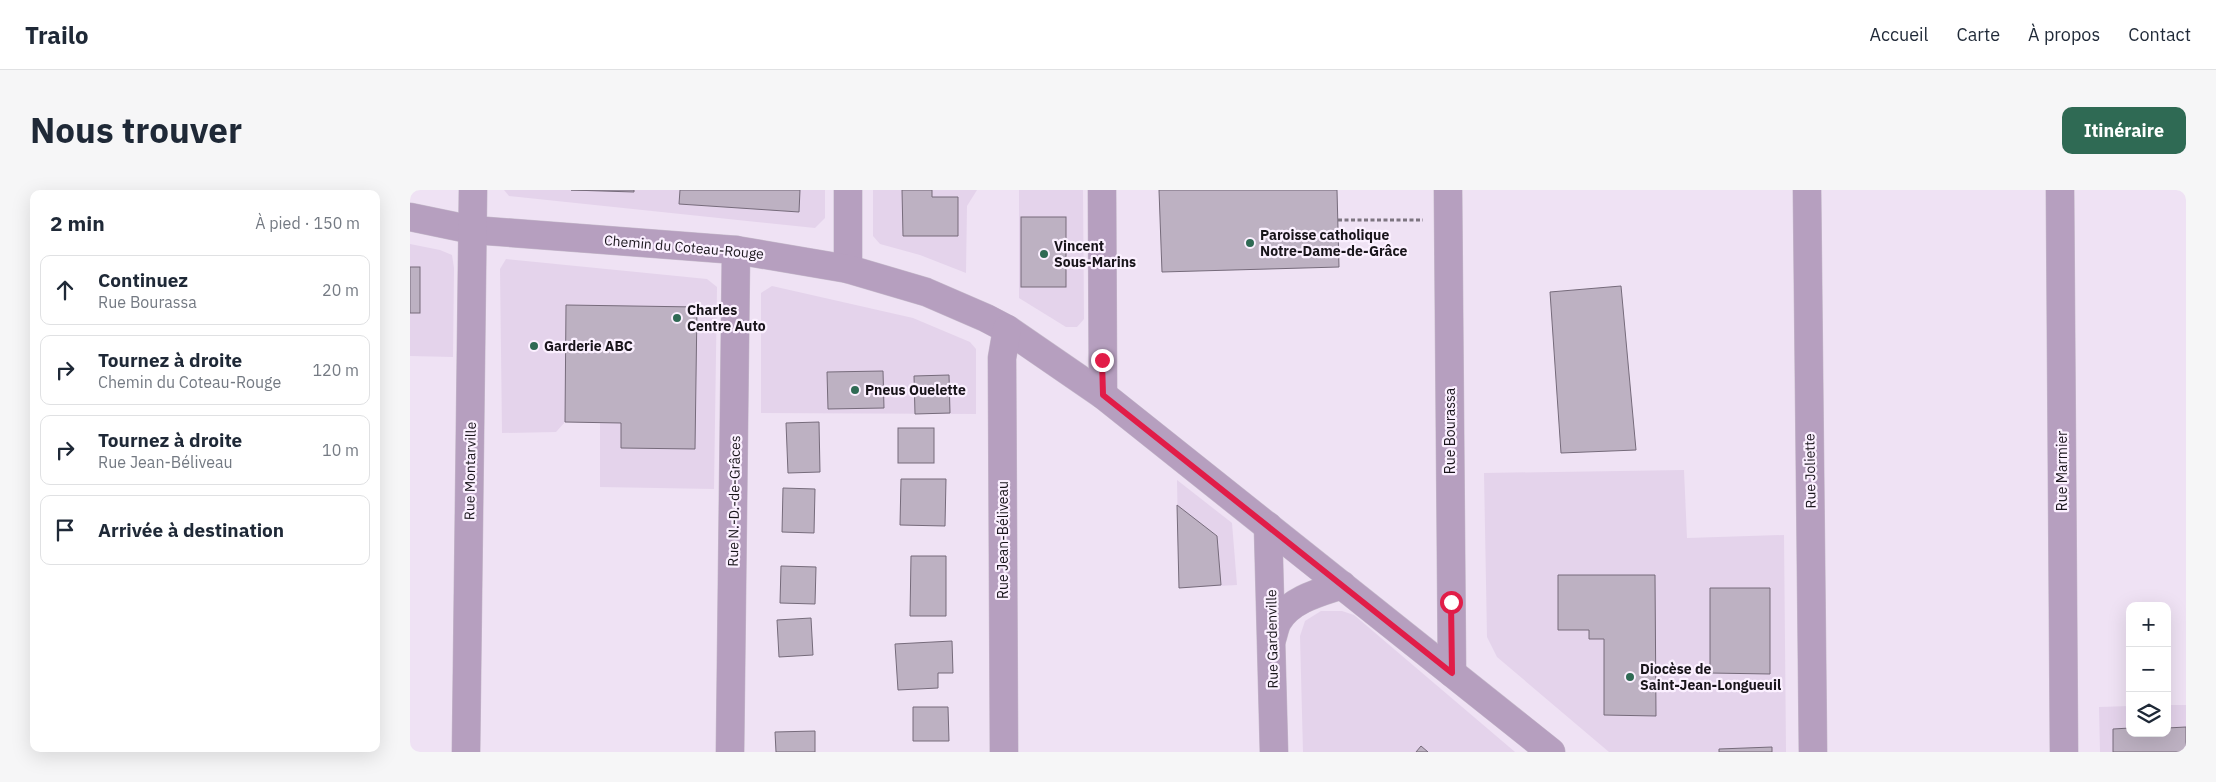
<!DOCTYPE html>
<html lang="fr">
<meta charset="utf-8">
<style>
:root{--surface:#fff;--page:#f6f6f7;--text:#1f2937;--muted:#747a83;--line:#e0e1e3;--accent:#2f6a54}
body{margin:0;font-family:"IBM Plex Sans",sans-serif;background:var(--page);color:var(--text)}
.controls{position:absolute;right:15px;bottom:15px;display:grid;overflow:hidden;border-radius:10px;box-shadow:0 5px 20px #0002}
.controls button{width:45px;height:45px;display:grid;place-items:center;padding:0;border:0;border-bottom:1px solid var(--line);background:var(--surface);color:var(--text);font:25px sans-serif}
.stop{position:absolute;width:15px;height:15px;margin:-11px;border:4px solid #e11d48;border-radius:50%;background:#fff}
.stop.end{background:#e11d48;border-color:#fff;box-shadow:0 1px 5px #0008}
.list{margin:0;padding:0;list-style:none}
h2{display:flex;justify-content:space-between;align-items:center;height:65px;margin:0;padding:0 20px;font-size:21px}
h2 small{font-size:16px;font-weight:400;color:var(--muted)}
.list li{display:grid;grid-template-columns:32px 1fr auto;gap:15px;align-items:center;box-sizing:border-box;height:70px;margin:0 10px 10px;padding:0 10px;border:1px solid var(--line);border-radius:10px}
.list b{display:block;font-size:19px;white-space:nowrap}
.list p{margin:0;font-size:16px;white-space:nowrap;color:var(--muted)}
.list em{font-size:16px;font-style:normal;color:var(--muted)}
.icon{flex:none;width:28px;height:28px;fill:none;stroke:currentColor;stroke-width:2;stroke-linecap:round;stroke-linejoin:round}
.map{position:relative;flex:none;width:1776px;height:562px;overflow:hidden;border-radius:10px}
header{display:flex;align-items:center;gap:30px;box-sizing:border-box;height:70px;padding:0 25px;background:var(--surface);border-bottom:1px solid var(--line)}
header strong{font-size:24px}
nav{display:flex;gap:28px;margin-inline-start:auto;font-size:18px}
.intro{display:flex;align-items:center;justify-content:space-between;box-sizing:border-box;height:120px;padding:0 30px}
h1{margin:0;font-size:35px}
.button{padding:12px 22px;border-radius:10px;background:var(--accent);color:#fff;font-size:18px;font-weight:700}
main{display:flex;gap:30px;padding:0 30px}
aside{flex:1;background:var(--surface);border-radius:10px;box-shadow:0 5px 20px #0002}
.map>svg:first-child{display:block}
.built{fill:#e4d3eb}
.building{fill:#bdb1c2;stroke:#766b7b}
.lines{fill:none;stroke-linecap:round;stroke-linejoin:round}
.minor-casing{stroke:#c8bdcd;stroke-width:29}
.path{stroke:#7d7580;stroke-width:3;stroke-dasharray:4 2.5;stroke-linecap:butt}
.minor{stroke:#b69fbf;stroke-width:28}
.route{stroke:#e11d48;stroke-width:6}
.poi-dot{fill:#2f6a54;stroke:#fbf0ff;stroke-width:2}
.labels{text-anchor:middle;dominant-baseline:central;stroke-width:4.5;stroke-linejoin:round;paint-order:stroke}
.poi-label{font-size:14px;font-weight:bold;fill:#19151b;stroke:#fbf0ff;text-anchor:start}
.street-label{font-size:14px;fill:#19151b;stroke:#fbf0ff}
</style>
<header>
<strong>Trailo</strong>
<nav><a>Accueil</a><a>Carte</a><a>À propos</a><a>Contact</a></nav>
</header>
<div class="intro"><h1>Nous trouver</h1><a class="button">Itinéraire</a></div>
<main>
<aside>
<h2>2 min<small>À pied · 150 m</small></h2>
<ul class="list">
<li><svg class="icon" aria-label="ahead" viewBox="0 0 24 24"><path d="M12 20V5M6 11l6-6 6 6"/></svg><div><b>Continuez</b><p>Rue Bourassa</p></div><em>20 m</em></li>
<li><svg class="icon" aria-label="right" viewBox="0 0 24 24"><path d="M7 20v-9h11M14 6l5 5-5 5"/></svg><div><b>Tournez à droite</b><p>Chemin du Coteau-Rouge</p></div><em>120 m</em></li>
<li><svg class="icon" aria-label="right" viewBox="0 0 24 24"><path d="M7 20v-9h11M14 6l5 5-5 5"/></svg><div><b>Tournez à droite</b><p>Rue Jean-Béliveau</p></div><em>10 m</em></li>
<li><svg class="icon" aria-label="arrive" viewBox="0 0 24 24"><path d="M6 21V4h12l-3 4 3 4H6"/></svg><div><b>Arrivée à destination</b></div></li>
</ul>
</aside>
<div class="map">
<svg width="1776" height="562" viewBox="0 0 1776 562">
<rect width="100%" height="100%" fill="#efe2f4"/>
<g class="built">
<path d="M94 0H415V28L405 38 99 6Z"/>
<path d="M463 0H567L557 16 556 83 510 65 470 54 463 46Z"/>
<path d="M609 0H673L674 129 667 137H656L609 108Z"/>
<path d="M0 54 30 60 42 65 44 78 43 167 0 166Z"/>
<path d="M96 69 297 89 307 97 304 299 190 297V232H155L146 242 92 243 90 79Z"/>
<path d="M362 96 503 128 560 152 566 159V224L351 223V103Z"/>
<path d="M1274 280 1277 348 1374 345 1376 562H1199L1087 467 1077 447 1074 283Z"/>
<path d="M767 290 822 333 827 395 769 398Z"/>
<path d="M911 421H932L944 425 1105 562H893L890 446 895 431Z"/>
<path d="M1757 515H1776V562H1690L1689 517 1720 516V543H1757Z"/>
</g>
<g class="building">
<path d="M161 0H224V2Z"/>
<path d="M270 0H390L389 22 269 14Z"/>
<path d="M492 0H522V7H548V46H493Z"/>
<path d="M749 0H927L929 77 752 82Z"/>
<rect x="611" y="27" width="45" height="70"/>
<rect x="0" y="77" width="10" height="46"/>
<path d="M1211 96 1226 260 1151 263 1140 102Z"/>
<path d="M156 115 287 117 285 259 211 258V233L155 232Z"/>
<path d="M473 181 474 218 418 219 417 182Z"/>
<path d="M539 185 540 223 505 224 504 186Z"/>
<path d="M409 232 410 282 378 283 376 233Z"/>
<rect x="488" y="238" width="36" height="35"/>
<path d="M491 289H536L535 336 490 335Z"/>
<path d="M373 298 405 299 404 343 372 342Z"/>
<path d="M767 315 807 346 811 395 769 398Z"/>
<path d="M501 366H536V426H500Z"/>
<path d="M371 376 406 377 405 414 370 413Z"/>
<path d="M1148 385H1245L1246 526 1194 525V449H1179V440H1148Z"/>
<path d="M1300 398H1360V484L1300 483Z"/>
<path d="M401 428 403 465 369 467 367 430Z"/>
<path d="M542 451 543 483H528V498L488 500 485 454Z"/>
<path d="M503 517H538L539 551H503Z"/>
<path d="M1776 537V562H1703V539L1720 538V543H1757V538Z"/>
<path d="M405 541V562H366L365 542Z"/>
<path d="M1011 556 1018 562H1006Z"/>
<path d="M1362 557V562H1309V559Z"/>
</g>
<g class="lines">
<g class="minor-casing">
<g id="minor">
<path d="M438 0V79"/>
<path d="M692 0 693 205"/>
<path d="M1038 0 1042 483"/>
<path d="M1397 0 1403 562"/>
<path d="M1650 0 1654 562"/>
<path d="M0 27 63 40 326 60 438 79 516 102 576 128 597 139 693 205 1141 562"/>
<path d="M858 336 864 562"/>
<path d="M862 449C864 443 865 436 868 431 881 409 911 402 932 395"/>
<path d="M56 562 63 0"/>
<path d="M320 562 326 60"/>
<path d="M594 562 592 168 597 139"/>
</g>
</g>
<path class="path" d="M928 30H1013"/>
<use href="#minor" class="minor"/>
</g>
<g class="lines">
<path class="route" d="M692 170 693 205 1042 483 1041 412"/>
</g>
<g class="poi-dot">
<circle cx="840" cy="53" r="5"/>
<circle cx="634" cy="64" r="5"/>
<circle cx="267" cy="128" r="5"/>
<circle cx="124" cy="156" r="5"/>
<circle cx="445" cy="200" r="5"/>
<circle cx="1220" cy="487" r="5"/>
</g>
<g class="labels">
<g class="poi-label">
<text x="850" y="45">Paroisse catholique<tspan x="850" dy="16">Notre-Dame-de-Grâce</tspan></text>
<text x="644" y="56">Vincent<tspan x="644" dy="16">Sous-Marins</tspan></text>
<text x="277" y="120">Charles<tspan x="277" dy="16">Centre Auto</tspan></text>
<text x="134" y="156">Garderie ABC</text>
<text x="455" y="200">Pneus Ouelette</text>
<text x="1230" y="479">Diocèse de<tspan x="1230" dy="16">Saint-Jean-Longueuil</tspan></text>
</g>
<g class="street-label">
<text transform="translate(274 57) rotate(5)">Chemin du Coteau-Rouge</text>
<text transform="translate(1040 241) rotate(-90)">Rue Bourassa</text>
<text transform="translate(60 281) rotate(-89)">Rue Montarville</text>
<text transform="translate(1400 281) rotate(-91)">Rue Joliette</text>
<text transform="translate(1652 281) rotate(-90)">Rue Marmier</text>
<text transform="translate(324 311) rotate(-89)">Rue N.-D.-de-Grâces</text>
<text transform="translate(593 350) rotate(-90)">Rue Jean-Béliveau</text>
<text transform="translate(862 449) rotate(-91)">Rue Gardenville</text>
</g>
</g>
</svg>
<div class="controls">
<button>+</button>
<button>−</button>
<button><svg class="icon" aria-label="layers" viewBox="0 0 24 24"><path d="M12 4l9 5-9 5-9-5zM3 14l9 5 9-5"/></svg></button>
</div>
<div class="stop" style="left:1041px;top:412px"></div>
<div class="stop end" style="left:692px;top:170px"></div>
</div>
</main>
